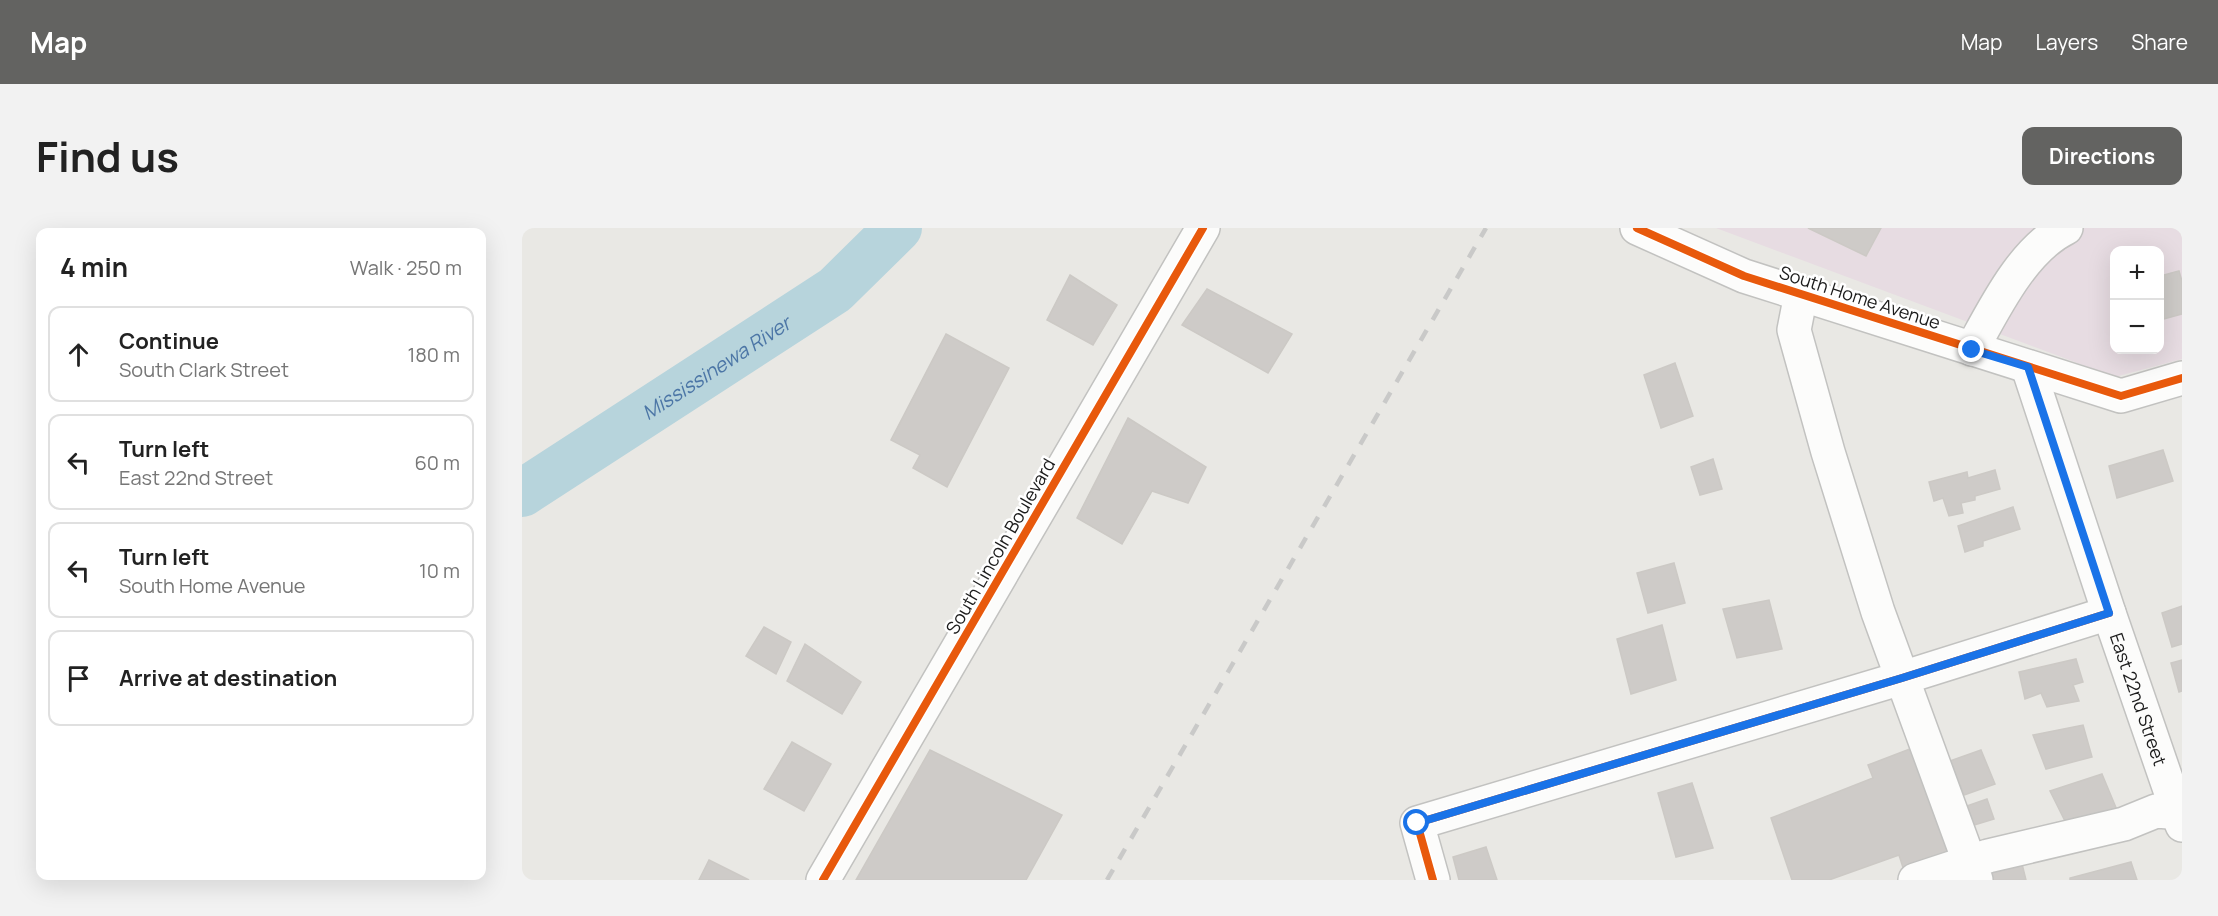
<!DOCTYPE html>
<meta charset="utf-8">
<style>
:root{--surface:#fff;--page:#f2f2f2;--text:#222;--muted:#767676;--line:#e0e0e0;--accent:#636361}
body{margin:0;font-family:Manrope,sans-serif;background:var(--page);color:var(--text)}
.controls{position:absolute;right:18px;top:18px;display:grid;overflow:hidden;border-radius:12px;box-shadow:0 6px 24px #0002}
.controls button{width:54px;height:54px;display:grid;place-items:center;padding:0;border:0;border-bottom:2px solid var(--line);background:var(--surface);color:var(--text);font:30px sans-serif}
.stop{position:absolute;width:18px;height:18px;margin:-14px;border:4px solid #1a73e8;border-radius:50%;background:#fff}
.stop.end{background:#1a73e8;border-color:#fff;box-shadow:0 2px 6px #0008}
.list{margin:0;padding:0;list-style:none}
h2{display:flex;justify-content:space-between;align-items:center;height:78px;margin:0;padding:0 24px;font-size:26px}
h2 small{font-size:20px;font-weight:400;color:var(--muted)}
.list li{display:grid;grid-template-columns:39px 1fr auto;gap:18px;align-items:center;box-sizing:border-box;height:96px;margin:0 12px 12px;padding:0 12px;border:2px solid var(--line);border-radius:12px}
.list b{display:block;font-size:22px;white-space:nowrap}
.list p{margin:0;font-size:20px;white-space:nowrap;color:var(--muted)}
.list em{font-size:20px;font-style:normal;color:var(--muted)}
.icon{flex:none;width:33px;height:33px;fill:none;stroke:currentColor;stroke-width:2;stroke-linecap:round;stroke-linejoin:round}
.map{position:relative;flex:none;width:1660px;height:652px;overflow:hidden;border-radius:12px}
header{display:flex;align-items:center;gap:36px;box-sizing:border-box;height:84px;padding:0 30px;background:var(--accent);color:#fff}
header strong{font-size:28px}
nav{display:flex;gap:33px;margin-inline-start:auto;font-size:21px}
.intro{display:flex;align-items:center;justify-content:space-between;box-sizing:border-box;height:144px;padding:0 36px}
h1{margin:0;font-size:42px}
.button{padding:15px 27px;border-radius:12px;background:var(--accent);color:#fff;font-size:21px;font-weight:700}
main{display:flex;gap:36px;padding:0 36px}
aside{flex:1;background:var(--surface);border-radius:12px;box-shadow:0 6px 24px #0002}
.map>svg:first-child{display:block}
.industrial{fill:#e7dce2;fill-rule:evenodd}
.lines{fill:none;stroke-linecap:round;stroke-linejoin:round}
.river{stroke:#b7d4dc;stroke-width:48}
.building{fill:#cecbc8;stroke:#ccc9c5;stroke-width:1.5}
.minor-casing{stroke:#c2c2c0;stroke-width:36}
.minor{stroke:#fcfcfb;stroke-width:33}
.rail{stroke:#c9c9c8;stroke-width:4.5;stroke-dasharray:12 12;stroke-linecap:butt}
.cycleway-casing{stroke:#fff;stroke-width:11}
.cycleway{stroke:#e8590c;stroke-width:8}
.route{stroke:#1a73e8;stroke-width:8}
.labels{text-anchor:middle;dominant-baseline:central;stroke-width:5;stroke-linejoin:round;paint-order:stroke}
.street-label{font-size:18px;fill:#1b1b1b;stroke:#fff}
.water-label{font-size:20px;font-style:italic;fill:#4c76a6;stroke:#fff}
</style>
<header>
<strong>Map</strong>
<nav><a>Map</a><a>Layers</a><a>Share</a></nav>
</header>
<div class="intro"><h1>Find us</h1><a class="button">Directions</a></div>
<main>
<aside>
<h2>4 min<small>Walk · 250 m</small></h2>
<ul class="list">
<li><svg class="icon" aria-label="ahead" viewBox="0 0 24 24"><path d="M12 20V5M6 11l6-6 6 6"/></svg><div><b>Continue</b><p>South Clark Street</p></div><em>180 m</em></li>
<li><svg class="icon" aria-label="left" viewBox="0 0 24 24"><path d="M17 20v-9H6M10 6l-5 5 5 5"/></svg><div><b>Turn left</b><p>East 22nd Street</p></div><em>60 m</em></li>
<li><svg class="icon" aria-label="left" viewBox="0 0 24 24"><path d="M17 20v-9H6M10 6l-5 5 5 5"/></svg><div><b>Turn left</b><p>South Home Avenue</p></div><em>10 m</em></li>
<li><svg class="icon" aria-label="arrive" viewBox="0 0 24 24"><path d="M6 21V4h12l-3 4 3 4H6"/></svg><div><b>Arrive at destination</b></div></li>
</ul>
</aside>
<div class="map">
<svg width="1660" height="652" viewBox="0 0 1660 652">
<rect width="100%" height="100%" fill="#e9e8e4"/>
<path class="industrial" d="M1194 0H1660V131L1593 149ZM1592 22H1638V122H1592Z"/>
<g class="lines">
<path class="river" id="s1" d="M0 265 313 62 376 0"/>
</g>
<g class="building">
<path d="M1286 0H1359L1344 28Z"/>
<path d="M1657 43 1660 53V86L1638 92V48Z"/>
<path d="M548 47 595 77 571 117 525 92Z"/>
<path d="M685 61 770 106 746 145 660 97Z"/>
<path d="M424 106 487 140 425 259 391 240 398 227 369 212Z"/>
<path d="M1153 135 1171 188 1139 200 1122 147Z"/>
<path d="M606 190 684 239 666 275 630 263 600 316 555 290Z"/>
<path d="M1641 222 1651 253 1595 270 1587 238Z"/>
<path d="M1191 231 1200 261 1178 267 1169 239Z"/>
<path d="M1473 242 1478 261 1453 268V272L1439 275 1441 285 1427 288 1421 270 1412 273 1407 254 1445 244 1446 250Z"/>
<path d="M1491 279 1498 301 1461 313V318L1443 324 1436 298Z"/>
<path d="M1152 335 1163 375 1126 385 1115 345Z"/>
<path d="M1247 372 1260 421 1215 430 1201 381Z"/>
<path d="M1660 378V416L1650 419 1640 385Z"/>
<path d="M1140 397 1154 452 1109 466 1095 411Z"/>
<path d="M242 399 269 414 254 446 224 428Z"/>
<path d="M283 416 339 454 320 486 265 453Z"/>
<path d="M1554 431 1561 454 1551 457 1557 473 1525 479 1519 465 1503 471 1497 444Z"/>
<path d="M1660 432V463L1657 464 1649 435Z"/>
<path d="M1561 497 1570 529 1524 541 1511 507Z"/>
<path d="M270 514 309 536 282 583 242 561Z"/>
<path d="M1393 519 1429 633 1384 649 1377 627 1307 652H1270L1249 590 1351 550 1346 537Z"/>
<path d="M408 522 540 587 504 652H334Z"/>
<path d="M1459 522 1473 556 1442 567 1428 533Z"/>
<path d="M1580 546 1595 582 1547 601 1528 563Z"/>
<path d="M1170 555 1191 620 1154 629 1136 565Z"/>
<path d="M1465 571 1472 591 1452 597 1445 578Z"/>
<path d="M964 619 975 652H937L931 629Z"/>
<path d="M187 632 227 652H177Z"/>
<path d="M1609 634 1615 652H1548V650Z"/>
<path d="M1500 636 1504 652H1467L1466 646Z"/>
</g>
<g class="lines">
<g class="minor-casing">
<g id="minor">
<path d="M1115 0 1222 48 1599 168 1660 150"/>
<path d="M1279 66 1272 102 1306 224 1356 384 1454 652"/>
<path d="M1450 121C1472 81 1501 21 1544 0"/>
<path id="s2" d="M1506 139 1587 385 1660 597"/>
<path d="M301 652 681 0"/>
<path d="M911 652 895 595 1380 450 1587 385"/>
<path d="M1393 652 1466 628 1602 596 1634 583 1660 585"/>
</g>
</g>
<use href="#minor" class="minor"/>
<path class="rail" d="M585 652 964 0"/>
<g class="cycleway-casing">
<g id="cycleway">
<path d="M1115 0 1222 48 1599 168 1660 150"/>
<path d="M301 652 681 0"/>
<path d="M911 652 895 595 1380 450 1587 385"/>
</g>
</g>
<use href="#cycleway" class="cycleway"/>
</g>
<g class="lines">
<path class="route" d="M895 595 1380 450 1587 385 1506 139 1450 122"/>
</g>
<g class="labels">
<g class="street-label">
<text transform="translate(1338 69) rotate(18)">South Home Avenue</text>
<text transform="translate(478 318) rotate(-60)">South Lincoln Boulevard</text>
<text stroke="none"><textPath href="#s2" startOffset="350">East 22nd Street</textPath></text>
</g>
<g class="water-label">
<text stroke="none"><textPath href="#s1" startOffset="231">Mississinewa River</textPath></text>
</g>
</g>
</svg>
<div class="controls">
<button>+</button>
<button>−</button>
</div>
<div class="stop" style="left:895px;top:595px"></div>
<div class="stop end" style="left:1450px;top:122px"></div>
</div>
</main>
